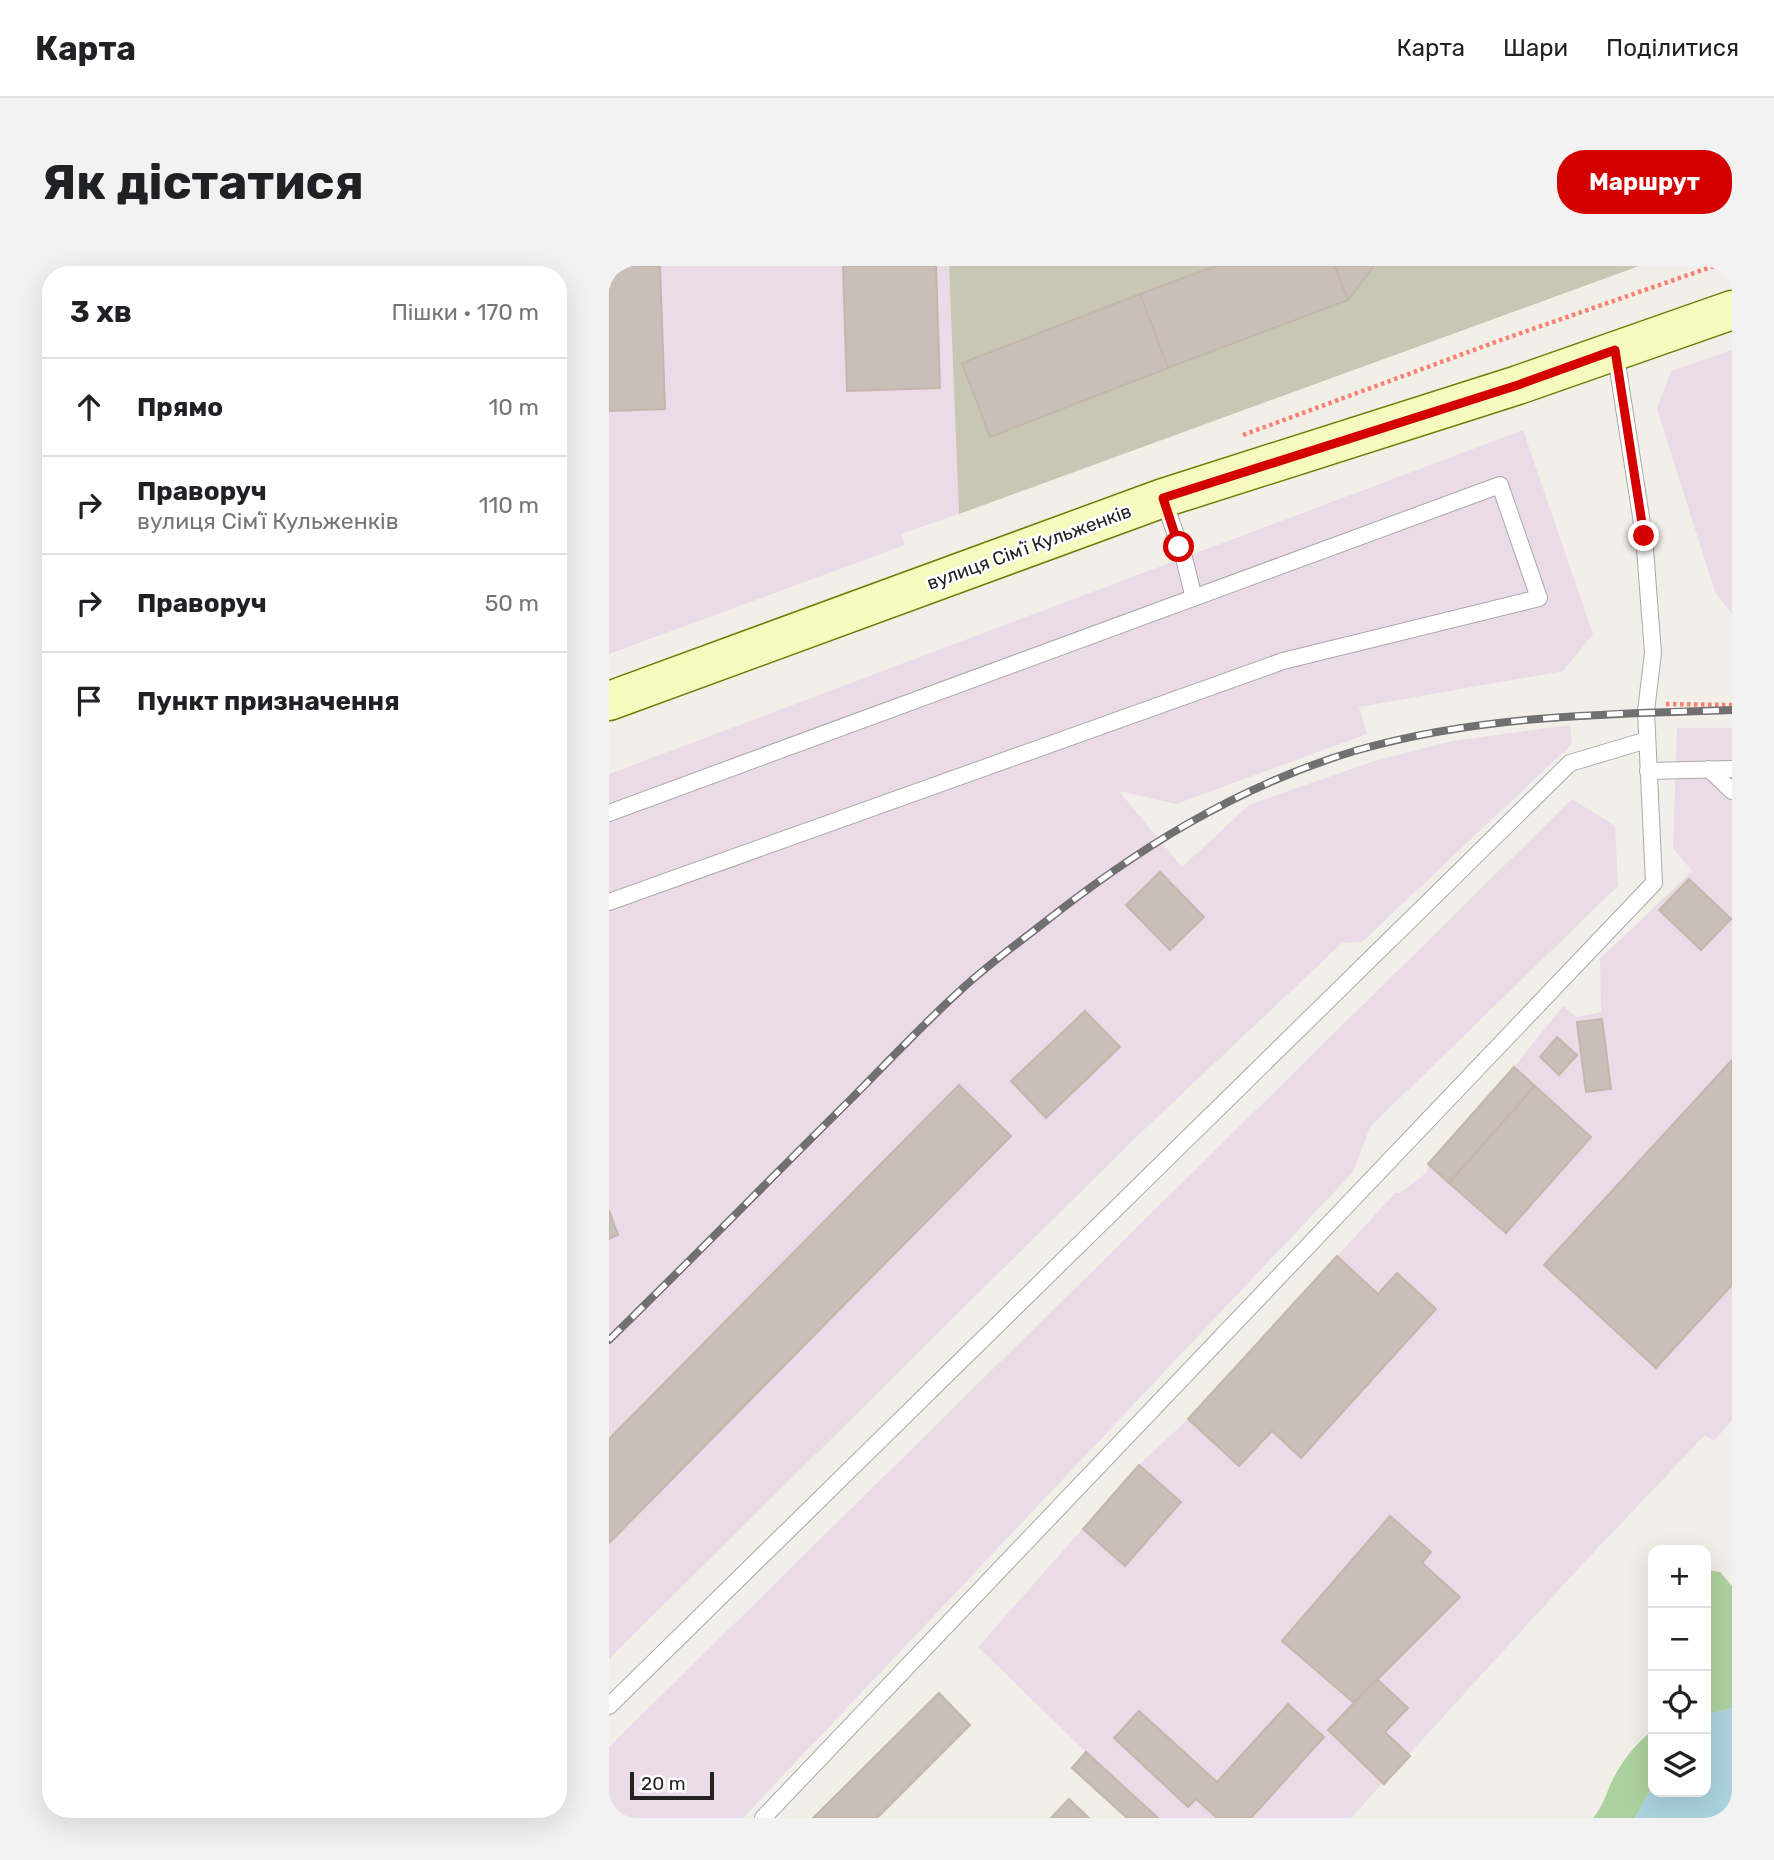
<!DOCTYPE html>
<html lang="uk">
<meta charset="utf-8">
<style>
:root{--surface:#fff;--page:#f2f2f2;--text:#202124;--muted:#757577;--line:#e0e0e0;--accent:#d40000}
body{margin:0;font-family:Rubik,sans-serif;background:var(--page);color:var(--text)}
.controls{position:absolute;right:21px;bottom:21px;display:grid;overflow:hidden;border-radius:14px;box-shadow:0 7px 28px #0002}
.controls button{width:63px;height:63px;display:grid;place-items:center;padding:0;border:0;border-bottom:2px solid var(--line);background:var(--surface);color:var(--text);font:35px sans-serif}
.scale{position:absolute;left:21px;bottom:18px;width:84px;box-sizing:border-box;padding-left:7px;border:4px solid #222;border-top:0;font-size:19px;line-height:24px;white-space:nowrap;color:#222;-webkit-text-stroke:5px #fff;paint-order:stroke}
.stop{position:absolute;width:21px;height:21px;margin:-16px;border:5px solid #d40000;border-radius:50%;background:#fff}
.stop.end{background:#d40000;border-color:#fff;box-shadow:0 2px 7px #0008}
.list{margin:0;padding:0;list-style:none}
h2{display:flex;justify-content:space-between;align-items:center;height:91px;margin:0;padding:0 28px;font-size:30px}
h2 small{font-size:23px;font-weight:400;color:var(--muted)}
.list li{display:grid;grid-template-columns:46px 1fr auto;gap:21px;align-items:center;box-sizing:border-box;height:98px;padding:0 28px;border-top:2px solid var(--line)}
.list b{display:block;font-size:26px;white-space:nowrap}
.list p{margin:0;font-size:23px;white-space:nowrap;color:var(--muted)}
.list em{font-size:23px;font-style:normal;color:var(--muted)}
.icon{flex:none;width:38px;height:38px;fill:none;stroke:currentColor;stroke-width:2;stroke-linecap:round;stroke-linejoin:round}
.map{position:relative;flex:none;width:1123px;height:1552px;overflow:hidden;border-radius:28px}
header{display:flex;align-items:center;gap:42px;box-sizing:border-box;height:98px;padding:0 35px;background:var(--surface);border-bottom:2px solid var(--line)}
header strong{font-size:33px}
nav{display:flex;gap:38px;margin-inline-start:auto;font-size:24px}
.intro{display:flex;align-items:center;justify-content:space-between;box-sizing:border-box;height:168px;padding:0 42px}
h1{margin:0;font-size:49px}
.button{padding:18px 32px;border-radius:28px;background:var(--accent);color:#fff;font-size:24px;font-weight:700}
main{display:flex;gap:42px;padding:0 42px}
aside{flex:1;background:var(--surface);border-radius:28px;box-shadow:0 7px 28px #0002}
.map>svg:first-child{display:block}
.industrial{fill:#ebdbe8}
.construction{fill:#c7c7b4}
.forest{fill:#add19e}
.water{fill:#aad3df}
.building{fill:#c7bfb8;stroke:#c4b6ab;stroke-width:2}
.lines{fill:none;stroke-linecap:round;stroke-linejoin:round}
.service-casing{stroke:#a9a9a9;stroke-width:18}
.secondary-casing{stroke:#707d05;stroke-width:41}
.path{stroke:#fa8072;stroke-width:4.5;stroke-dasharray:3.5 3.5;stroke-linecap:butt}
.service{stroke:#fff;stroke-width:16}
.secondary{stroke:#f7fabf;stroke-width:38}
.rail-casing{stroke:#707070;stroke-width:8}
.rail{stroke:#fff;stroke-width:5;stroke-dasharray:16;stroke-linecap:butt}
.route{stroke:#d40000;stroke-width:9}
.labels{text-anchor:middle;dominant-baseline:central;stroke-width:5;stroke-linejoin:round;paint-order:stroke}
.street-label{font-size:19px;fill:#222;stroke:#fff}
</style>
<header>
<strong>Карта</strong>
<nav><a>Карта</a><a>Шари</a><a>Поділитися</a></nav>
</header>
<div class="intro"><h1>Як дістатися</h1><a class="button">Маршрут</a></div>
<main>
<aside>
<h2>3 хв<small>Пішки · 170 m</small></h2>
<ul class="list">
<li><svg class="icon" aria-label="ahead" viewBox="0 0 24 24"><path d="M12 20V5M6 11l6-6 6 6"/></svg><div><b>Прямо</b></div><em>10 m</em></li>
<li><svg class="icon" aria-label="right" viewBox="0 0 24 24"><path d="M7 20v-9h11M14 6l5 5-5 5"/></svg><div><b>Праворуч</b><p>вулиця Сімʼї Кульженків</p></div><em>110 m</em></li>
<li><svg class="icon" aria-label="right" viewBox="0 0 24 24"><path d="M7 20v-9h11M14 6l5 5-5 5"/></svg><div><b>Праворуч</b></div><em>50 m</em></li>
<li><svg class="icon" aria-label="arrive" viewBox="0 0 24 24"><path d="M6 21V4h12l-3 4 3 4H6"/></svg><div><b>Пункт призначення</b></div></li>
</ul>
</aside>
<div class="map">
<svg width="1123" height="1552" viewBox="0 0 1123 1552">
<rect width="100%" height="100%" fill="#f2efe9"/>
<g class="industrial">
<path d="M0 0H340L350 248 292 268 296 279 0 388Z"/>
<path d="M1123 84V348L1106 326 1048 143 1062 105Z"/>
<path d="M914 164 984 368 954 405 750 441 758 468 567 538 510 525 573 601 640 539 765 495 843 475 961 459 963 478 753 676 733 677 520 878 0 1393V508Z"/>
<path d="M1068 462H1123V1154L1105 1175 1096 1169 969 1303 742 1552H549L477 1486 369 1381 530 1199 579 1153 786 927H791L818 906 819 898 905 801 954 740 967 751 992 746 991 693 1083 605 1064 582Z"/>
<path d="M963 533 1006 560 1009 620 761 861 744 906 134 1552H0V1481Z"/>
</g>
<path class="construction" d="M340 0H1030L350 248Z"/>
<g class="forest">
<path d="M1097 1304 1111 1306 1123 1320V1442L1097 1449Z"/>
<path d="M1044 1464V1519L1026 1552H984C994 1540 996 1531 1002 1517 1013 1495 1025 1479 1044 1464Z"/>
</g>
<path class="water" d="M1123 1442V1552H1026L1044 1519V1526H1097V1449Z"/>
<g class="building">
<path d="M0 0H51L56 143 0 145Z"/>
<path d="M234 0H327L331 122 238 125Z"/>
<path d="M606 0H726L739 34 559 102 531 28Z"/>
<path d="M726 0H765L739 34Z"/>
<path d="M531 28 559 102 381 171 353 97Z"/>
<path d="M551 606 595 651 561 684 517 639Z"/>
<path d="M1080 613 1122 653 1092 684 1050 644Z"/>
<path d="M476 745 511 781 437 852 402 815Z"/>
<path d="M993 753 1002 823 977 826 968 756Z"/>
<path d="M948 771 968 789 950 809 931 791Z"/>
<path d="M1123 794V1019L1047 1102 935 999Z"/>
<path d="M905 801 926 820 840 917 819 898Z"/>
<path d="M350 819 402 870 0 1277V1173Z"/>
<path d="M926 820 982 871 897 967 840 917Z"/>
<path d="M0 944 9 969 0 973Z"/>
<path d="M728 990 769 1028 788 1007 827 1043 692 1192 663 1165 630 1200 579 1153Z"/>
<path d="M530 1199 572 1236 516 1300 474 1263Z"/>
<path d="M781 1250 822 1286 813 1297 851 1331 745 1437 673 1375Z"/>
<path d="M768 1413 799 1442 776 1466 801 1490 775 1518 719 1464Z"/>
<path d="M330 1427 361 1459 268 1552H204Z"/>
<path d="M679 1438 715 1471 642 1552H608L587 1533 579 1541 505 1472 530 1445 608 1516Z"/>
<path d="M477 1486 549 1552H518L463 1502Z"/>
<path d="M460 1533 480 1552H442Z"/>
</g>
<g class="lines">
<g class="service-casing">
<g id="service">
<path d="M554 232 575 292 585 332"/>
<path d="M1100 503 1123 525"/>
<path d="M1039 505 1123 503"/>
<path d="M0 547 891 219 930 332 674 395 0 636"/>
<path d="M0 1440 961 497 1038 474"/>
<path d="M154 1552 1045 617 1037 445 1044 387 1035 270 1006 84"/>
</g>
</g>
<g class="secondary-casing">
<path id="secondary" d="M0 435 554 232 909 119 1123 44"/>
</g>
<g class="path">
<path d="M634 169 892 74 1105 0"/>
<path d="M1057 438 1123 439"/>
</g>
<use href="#service" class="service"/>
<use href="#secondary" class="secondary"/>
<g class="rail-casing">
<path id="rail" d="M0 1074C82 994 162 912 244 831 280 795 315 757 354 722 377 701 402 682 427 663 526 584 627 520 749 484 871 449 997 448 1123 444"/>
</g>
<use href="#rail" class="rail"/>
</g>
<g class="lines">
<path class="route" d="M570 281 554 232 909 119 1006 84 1035 270"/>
</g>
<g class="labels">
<g class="street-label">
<text transform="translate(420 281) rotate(-20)">вулиця Сімʼї Кульженків</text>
</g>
</g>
</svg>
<div class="controls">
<button>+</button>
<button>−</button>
<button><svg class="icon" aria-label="locate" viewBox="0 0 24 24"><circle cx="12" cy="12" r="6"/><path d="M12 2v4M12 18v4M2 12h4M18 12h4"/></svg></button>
<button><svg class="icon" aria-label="layers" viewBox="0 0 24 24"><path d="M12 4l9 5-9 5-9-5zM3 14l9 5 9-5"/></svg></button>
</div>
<div class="scale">20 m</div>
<div class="stop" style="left:570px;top:281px"></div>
<div class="stop end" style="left:1035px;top:270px"></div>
</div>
</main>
